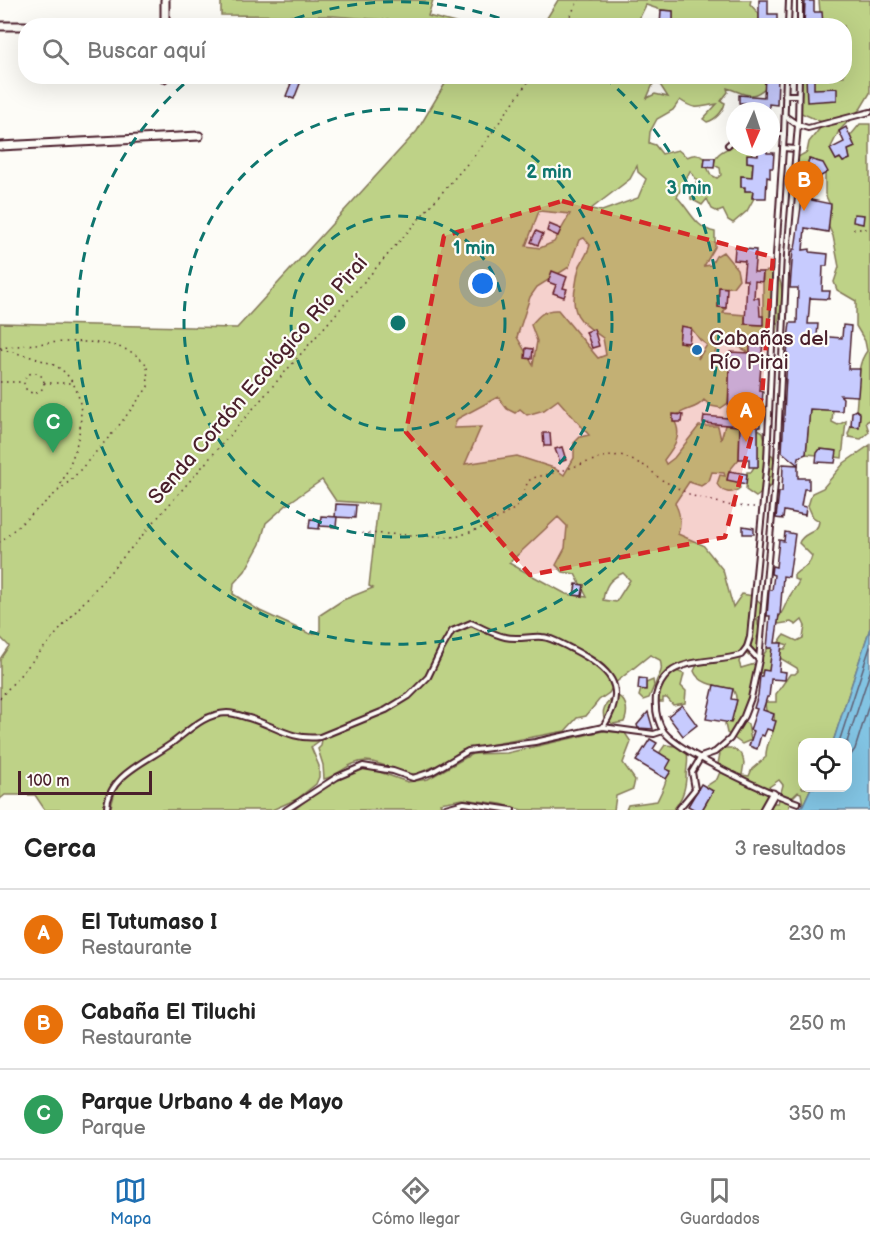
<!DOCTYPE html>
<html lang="es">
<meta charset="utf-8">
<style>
:root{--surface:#fff;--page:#f2f2f2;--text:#222;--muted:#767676;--line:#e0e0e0;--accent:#1f6fb2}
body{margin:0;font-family:"Balsamiq Sans",sans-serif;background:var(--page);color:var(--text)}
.controls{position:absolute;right:18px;bottom:18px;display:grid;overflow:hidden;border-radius:12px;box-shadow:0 6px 24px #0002}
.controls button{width:54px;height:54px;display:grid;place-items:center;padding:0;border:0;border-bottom:2px solid var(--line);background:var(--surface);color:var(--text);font:30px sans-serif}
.compass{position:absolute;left:726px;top:102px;width:54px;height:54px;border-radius:50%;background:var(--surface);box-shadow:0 6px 24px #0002;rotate:183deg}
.scale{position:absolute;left:18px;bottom:15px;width:134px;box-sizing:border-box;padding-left:6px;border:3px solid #4a1f2b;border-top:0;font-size:16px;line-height:21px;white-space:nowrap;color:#4a1f2b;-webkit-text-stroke:4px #fdfcf7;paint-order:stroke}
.you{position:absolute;left:483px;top:284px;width:21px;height:21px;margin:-15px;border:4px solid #fff;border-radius:50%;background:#1a73e8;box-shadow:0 0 0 9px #1a73e833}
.badge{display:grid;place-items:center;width:39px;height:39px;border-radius:50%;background:var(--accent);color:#fff;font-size:20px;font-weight:700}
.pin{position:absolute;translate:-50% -50px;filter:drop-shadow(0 2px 3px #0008)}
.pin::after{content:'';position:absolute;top:32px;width:21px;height:18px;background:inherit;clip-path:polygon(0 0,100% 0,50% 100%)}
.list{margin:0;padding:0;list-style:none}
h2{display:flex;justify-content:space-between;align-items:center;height:78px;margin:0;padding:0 24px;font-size:26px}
h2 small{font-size:20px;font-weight:400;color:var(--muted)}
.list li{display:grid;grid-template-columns:39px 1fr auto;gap:18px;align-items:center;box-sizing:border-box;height:90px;padding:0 24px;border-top:2px solid var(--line)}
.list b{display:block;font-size:22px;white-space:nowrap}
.list p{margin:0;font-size:20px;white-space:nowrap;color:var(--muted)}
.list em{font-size:20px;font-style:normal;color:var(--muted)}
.icon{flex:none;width:33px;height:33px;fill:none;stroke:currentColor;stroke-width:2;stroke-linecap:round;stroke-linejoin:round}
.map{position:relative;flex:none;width:870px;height:810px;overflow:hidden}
.search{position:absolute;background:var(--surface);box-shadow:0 6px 24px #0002;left:18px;right:18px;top:18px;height:66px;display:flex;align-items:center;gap:15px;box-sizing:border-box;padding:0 21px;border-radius:24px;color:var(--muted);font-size:22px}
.sheet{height:348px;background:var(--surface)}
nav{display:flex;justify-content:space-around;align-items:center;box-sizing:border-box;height:84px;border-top:2px solid var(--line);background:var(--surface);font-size:16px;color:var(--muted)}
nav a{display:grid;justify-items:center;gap:3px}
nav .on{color:var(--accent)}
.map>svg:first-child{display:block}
.green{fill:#bed287;stroke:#847859;stroke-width:1.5;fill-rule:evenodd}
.water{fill:#82c4e3;stroke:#6c8299;stroke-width:1.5}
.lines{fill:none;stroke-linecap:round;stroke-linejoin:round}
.shore{stroke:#606175;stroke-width:1.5}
.building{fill:#c7cbfe;stroke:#4a1f2b;stroke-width:1.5}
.lane-casing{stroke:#4a1f2b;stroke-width:8}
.street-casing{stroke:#4a1f2b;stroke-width:11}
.path{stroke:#4a1f2b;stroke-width:1.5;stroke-dasharray:1.5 4.5;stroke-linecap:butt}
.lane{stroke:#fdfcf7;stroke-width:4}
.street{stroke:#fdfcf7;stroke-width:7}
.marked{fill:#d62828;fill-opacity:0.2;stroke:#d62828;stroke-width:4.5;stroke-dasharray:12 8;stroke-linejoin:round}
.ring{fill:none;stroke:#0f766e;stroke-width:3;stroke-dasharray:10 8}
.poi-dot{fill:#1f6fb2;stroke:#fdfcf7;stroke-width:2}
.labels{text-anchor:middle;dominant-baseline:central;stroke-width:4.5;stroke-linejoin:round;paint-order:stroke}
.poi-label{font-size:21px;fill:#4a1f2b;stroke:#fdfcf7;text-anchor:start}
.street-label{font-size:21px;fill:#4a1f2b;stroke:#fdfcf7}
.centre{fill:#0f766e;stroke:#fdfcf7;stroke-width:3}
.ring-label{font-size:18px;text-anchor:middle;font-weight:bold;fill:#0f766e;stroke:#fdfcf7;stroke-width:4.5;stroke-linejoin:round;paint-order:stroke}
</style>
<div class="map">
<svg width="870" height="810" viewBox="0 0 870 810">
<rect width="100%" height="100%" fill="#fdfcf7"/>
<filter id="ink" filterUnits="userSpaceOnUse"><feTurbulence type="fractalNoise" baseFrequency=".0167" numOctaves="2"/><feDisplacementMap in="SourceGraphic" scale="12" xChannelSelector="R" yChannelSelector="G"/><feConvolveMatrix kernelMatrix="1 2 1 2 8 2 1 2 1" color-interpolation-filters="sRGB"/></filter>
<g filter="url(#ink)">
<g class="green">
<path d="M221 0H433L428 16 463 25H434L426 23 332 16 221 15Z"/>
<path d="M558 0H751L750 4 759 14V25H673V11L661 10 646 5 636 25 542 26Z"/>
<path d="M819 0H870V93L861 108 839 131 830 149 836 160 841 158 843 162 850 159 848 150 855 147 850 136 860 124H870V420L866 422 869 432 861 439 849 437 848 434 851 426 859 427 860 413 856 410C859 391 855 366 867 351L865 341 856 326V301L837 290 834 282 839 267 833 236 827 223 831 207 825 194V167L819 162 809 159 803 178 791 168 798 157 807 152 809 142 824 123 799 112 800 77 844 76 845 46 846 45 844 26 821 25Z"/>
<path d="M449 77H653L654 82 647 98 655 94 668 97 655 77H762L767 86C751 102 745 93 727 88L728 92 721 101 725 103C723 112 715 120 707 122L703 119 717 104C698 107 696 111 680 100L673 110 657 119 650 132 649 143 655 145 662 154 678 150 687 157C694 154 698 154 705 158L704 167H707L711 175 717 178 721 175 720 168 714 165C715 151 726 151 735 144V147H750L752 155H747V162L756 163V169H752V177L741 176V187H745V191H753L752 197 754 198 747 211 733 223 728 220 723 210 718 212 712 209 707 199 702 205 691 199V195L697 180 690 171 677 197C690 210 695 228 715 232V247L704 266 711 265 716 256 723 252 737 269 739 279 733 287 719 288 718 307 726 308 723 313 745 315V324L763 325V272L773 270C790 285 778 315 777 334L768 341H751L750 353 730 342 720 343 715 352 716 358 721 356 730 357 728 403 721 408 711 406 704 400C696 411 683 407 673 419 684 434 674 447 664 460L666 464 674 458 699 426H718L721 440 725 425 740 426 739 459 729 471 727 480 739 482 740 488C732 495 722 493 717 484L720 475 725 476 724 473 712 472 709 481 701 486 689 482 675 503C680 513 682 522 678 534L703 545 723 570 733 607 742 594 753 596 764 606 762 615 755 620 758 621V625L761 630 757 637 759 644 757 651 749 656 743 651 739 662 741 668 758 663 768 648 785 649 788 645 779 642 784 635 797 641 803 638 805 626 802 620 796 625 791 622 779 624 776 621C784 612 785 603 791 594 794 589 797 586 799 581L794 579V575C801 567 809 569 812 556L799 543C803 531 818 535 819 521L813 517 808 506 812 493 823 488 844 463 870 445V628L833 742H802V788H811L803 805 801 793 798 792 792 798 788 810H702L713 791 705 787 717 779 720 772 725 769 718 764 721 748H731L742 754 744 763 742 775 749 776 752 769 766 757C765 740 777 735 774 715L766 711 765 702H776V694L790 674H795L798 671 797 668 780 658 771 657 769 671 763 670 762 673H758L742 721 748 724 751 740 742 744 727 733 725 724C733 711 741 703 733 689 720 686 699 685 694 671L697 665H677L674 670 684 674 681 686 686 691 685 703 673 705 667 698H663V702H655C655 697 654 690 655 685 658 673 664 674 660 660L650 655 614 684 609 693 599 700 586 716 577 718 565 731 462 750 445 762 416 774C401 775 383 762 366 761 350 761 338 776 324 779L323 765 318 749 321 746 322 739 311 747 319 766V777L316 784 297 799 272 810H110L115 792 108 801 109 810H45L35 795H5L0 799V659L9 646 0 637V323L237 328 417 131ZM637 166 638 172 646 179 638 198 602 211 591 209 630 179ZM539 211 570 214 554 242 540 248 526 246ZM584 238 590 245C588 252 586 255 582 262 578 267 577 277 576 284 569 315 580 321 603 338L606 355 598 358 558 310C545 309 539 315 531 325L537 341 533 365 517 337 530 297 537 287 569 267 579 240ZM681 327 691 328 700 340 707 345 698 359 700 351 696 346 679 342ZM498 397 507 409 515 413 520 409 527 415 544 410 558 400 589 435 580 437 574 443V458L564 475 554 468 517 456 465 464 481 427 454 428 457 419ZM322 480 336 501 378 504 369 586 373 588 343 600 320 615V632L310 634 260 611 233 594 234 583 245 571 260 544 266 523 290 502ZM558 517 567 526 565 548 556 565 563 572 575 574 587 597 566 594 509 563ZM623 573 630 580 616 602 603 600C605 586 609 579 623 573ZM779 780 783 785 778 803H771L769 787Z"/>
<path d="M810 409 833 410 832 422 838 425 846 421 842 458 836 457V451L820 449 817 455 806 454Z"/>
<path d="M758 429 763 432 768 452 773 456 777 479C772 486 763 492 756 497L746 490 747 472H751L754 467H758Z"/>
<path d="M653 680 654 686 649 698 643 700 639 696 641 689H646V683Z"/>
<path d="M618 696C628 702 628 713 624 722L613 724 604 718C601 707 608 701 618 696Z"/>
<path d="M603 731 625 733 631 742 623 763 635 780 633 789 616 796 614 810H522L501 804 463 799 440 803 444 810H294C307 799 350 767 367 769 381 771 394 778 408 782L428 779 472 754 507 753Z"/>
<path d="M665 745 675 746 687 752C689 764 686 767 686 778 685 791 682 799 673 810H626L628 805 657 801C668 779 671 775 660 752Z"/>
</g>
<path class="water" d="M870 628V810H797L803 805 811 788H848V742H833Z"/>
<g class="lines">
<g class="shore">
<path d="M839 742 870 647"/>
<path d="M847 742 870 672"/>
<path d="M848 759 855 749 870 701"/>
</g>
</g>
<g class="building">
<path d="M759 0H768V14H777V26H759Z"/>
<path d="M805 1H814V12H822L823 25 804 26Z"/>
<path d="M661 10 673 11V26H660Z"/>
<path d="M294 76H303L294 99 286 96Z"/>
<path d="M765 76 778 78 777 105 769 104V111H745V103H739V95L764 97Z"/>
<path d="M806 76H814V89L837 88V100L807 102Z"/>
<path d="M846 127 855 147 848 150 850 159 843 162 840 158 836 160 830 149 844 142 839 131Z"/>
<path d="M759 147H767V153H774L773 168H770V178L767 177 766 198H752L753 191H745V187H741V176L752 177 753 163 747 162V154L758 155Z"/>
<path d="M705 158H715L714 168 704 167Z"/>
<path d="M809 159 823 163 828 172 821 176 818 185 812 183 808 198H811V200L831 204 828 232 805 228 803 250 810 249V252L828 254 827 266H823L822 291H830L829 299 810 298 808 324H818L817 336 842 338 843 325 851 326 848 369H860L858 396 840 395 843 398 842 411 810 409 806 454 799 457 798 465 782 452 788 339 790 323H797L798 288H790L793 249H795L803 193 797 191V183L801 184Z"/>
<path d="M854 214 864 215 863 224 853 222Z"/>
<path d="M549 224 561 229 558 236 547 231Z"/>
<path d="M536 231 543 234 538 245 531 242Z"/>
<path d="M735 248 756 250 754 272H763L762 282 755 281 754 298H759L760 316H763V325L745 324 747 280H743L745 261 734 260Z"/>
<path d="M552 271 567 277 563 288 567 289 564 297 553 293 556 285 548 282Z"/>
<path d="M719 287 727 288 726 308 718 307Z"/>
<path d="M681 326 691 328 689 343 679 342Z"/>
<path d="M594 329 599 346 592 348 586 332Z"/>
<path d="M750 341H763L759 390 763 391 762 403H757L756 420H760V427H758V467H749V459H739L740 426 703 423 704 416 728 418 730 352 750 353Z"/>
<path d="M526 348 533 349 532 359 525 358Z"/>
<path d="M856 410 860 413 859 427 851 426 852 412Z"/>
<path d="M673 414 683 415 682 422H673Z"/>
<path d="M543 433H550L551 446H544Z"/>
<path d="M562 447 566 460 560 462 555 449Z"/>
<path d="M820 449 837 451 835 463 816 462 817 453Z"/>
<path d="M783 464 798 465V478H809V489H804L801 506 806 507 805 515 784 511 783 519 776 518 779 492H782Z"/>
<path d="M729 471 747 474 746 484 727 480Z"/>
<path d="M336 504 356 505 355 518 335 517Z"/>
<path d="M321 516 337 517 336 527 320 526Z"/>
<path d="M310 519 320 520 319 529 309 528Z"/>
<path d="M743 526 754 528V534H743Z"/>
<path d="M785 532 795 534 789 577 783 576 780 615H779L775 643H782L779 671 786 672 785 680 771 679 769 697H767L763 710 774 714 772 720 776 721 773 731 767 729 764 736 761 735 757 749 749 746 754 731 750 730 757 709 754 708 758 695 760 676H762L763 670 769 671 772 648H767L770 616H767L769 590H772L774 575 771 574 772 566 776 567 779 540 784 541Z"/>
<path d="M576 584 584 585 582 596 574 595Z"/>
<path d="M639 678 646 679V690L638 689Z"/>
<path d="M714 685 733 689 731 699 737 700 731 723 706 719Z"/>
<path d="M682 705 697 725 683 736 668 716Z"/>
<path d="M648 712 653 729 638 728 637 725Z"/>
<path d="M650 739 657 743 653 749 671 760 666 769 671 771 666 779 636 761Z"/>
<path d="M701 784 713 791 702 810H695L688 806Z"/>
</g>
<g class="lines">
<g class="lane-casing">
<g id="lane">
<path d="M788 26 789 0"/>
<path d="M800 26V0"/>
<path d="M786 76 784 134 776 255 767 460 750 637 747 647 741 655C720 662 685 659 669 673 662 679 658 687 656 696 655 708 657 722 664 732 682 754 769 793 798 803"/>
<path d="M785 95H798"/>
<path d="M785 116 798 125 808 128 870 112"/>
<path d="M771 134H784"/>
<path d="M728 145 735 139"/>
<path d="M783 148 796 149"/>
<path d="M747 647 759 660"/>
<path d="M107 810C106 777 145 762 168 746 187 733 202 714 227 713 233 713 239 715 245 717 273 724 290 741 320 737L386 710 409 696 428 677 441 650 452 631 471 623C481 627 494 635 505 637 517 640 530 636 542 637 551 637 563 645 572 649 609 668 630 686 603 727"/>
<path d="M286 810 337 777 363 766 393 771 413 778 432 772 468 751 535 742 603 727 654 734 663 731"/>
<path d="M438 810 464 803 512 810"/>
<path d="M678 810 695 789 692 772 701 757 715 752 730 739 744 716 751 698 759 660 777 461 787 255 798 125 799 76"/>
</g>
</g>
<g class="street-casing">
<g id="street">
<path d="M0 26H26"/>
<path d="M165 26V0"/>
<path d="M164 78V76"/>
<path d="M0 146 199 136"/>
<path d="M764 810 773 794"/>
</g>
</g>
<g class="path">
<path d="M564 26 579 0"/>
<path d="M853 229H870"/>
<path d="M0 348C35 344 97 335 129 351 136 354 142 360 147 365L148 387 117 428 73 478 0 542"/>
<path d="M1 349C15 353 52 361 62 370 97 401 76 457 57 491"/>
<circle cx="34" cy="383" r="10"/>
<path d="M0 382H24"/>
<path d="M44 383H72"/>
<path d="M362 533 456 537 481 528 516 508 521 500 528 481 533 478 564 470 603 457 621 455 647 467 660 479 693 496 732 506 755 507"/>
<path d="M0 698 481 148 532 76"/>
</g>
<use href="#lane" class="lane"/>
<use href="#street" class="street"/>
</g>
</g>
<path class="marked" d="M562 201 773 257 762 396 725 537 530 575 406 432 444 236Z"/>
<g class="ring">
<circle cx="398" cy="323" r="107"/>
<circle cx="398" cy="323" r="214"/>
<path d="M278 25A321 321 0 0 1 518 25M604 77A321 321 0 1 1 192 77"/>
</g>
<circle class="poi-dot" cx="697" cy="350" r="6"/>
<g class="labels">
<g class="poi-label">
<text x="709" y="338">Cabañas del<tspan x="709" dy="24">Río Pirai</tspan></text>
</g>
<g class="street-label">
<text transform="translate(258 380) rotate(-49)">Senda Cordón Ecológico Río Piraí</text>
</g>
</g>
<circle cx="398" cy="323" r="9" class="centre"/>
<g class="ring-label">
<text x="549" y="178">2 min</text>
<text x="689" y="194">3 min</text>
<text x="474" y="254">1 min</text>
</g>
</svg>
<div class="controls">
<button><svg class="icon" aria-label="locate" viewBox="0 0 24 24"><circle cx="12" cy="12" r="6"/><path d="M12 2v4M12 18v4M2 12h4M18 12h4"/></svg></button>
</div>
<svg class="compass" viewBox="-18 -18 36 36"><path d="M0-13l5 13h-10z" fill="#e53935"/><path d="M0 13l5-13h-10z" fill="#767676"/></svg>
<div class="scale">100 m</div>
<div class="you"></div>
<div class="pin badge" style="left:746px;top:442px;background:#e8710a">A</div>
<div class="pin badge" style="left:804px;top:211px;background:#e8710a">B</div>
<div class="pin badge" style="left:53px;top:453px;background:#2e9e5b">C</div>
<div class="search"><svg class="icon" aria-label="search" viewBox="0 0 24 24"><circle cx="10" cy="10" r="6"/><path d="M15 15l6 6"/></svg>Buscar aquí</div>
</div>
<section class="sheet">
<h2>Cerca<small>3 resultados</small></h2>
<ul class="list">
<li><span class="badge" style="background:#e8710a">A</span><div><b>El Tutumaso I</b><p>Restaurante</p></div><em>230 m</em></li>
<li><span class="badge" style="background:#e8710a">B</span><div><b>Cabaña El Tiluchi</b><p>Restaurante</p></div><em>250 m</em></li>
<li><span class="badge" style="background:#2e9e5b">C</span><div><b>Parque Urbano 4 de Mayo</b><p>Parque</p></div><em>350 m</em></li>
</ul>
</section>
<nav>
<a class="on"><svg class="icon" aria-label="map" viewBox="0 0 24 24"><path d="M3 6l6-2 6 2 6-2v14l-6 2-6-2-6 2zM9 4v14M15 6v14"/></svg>Mapa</a>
<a><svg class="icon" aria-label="directions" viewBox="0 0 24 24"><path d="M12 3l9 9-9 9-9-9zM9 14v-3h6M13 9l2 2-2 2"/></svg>Cómo llegar</a>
<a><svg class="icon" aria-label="saved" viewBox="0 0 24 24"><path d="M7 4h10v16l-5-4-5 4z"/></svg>Guardados</a>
</nav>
